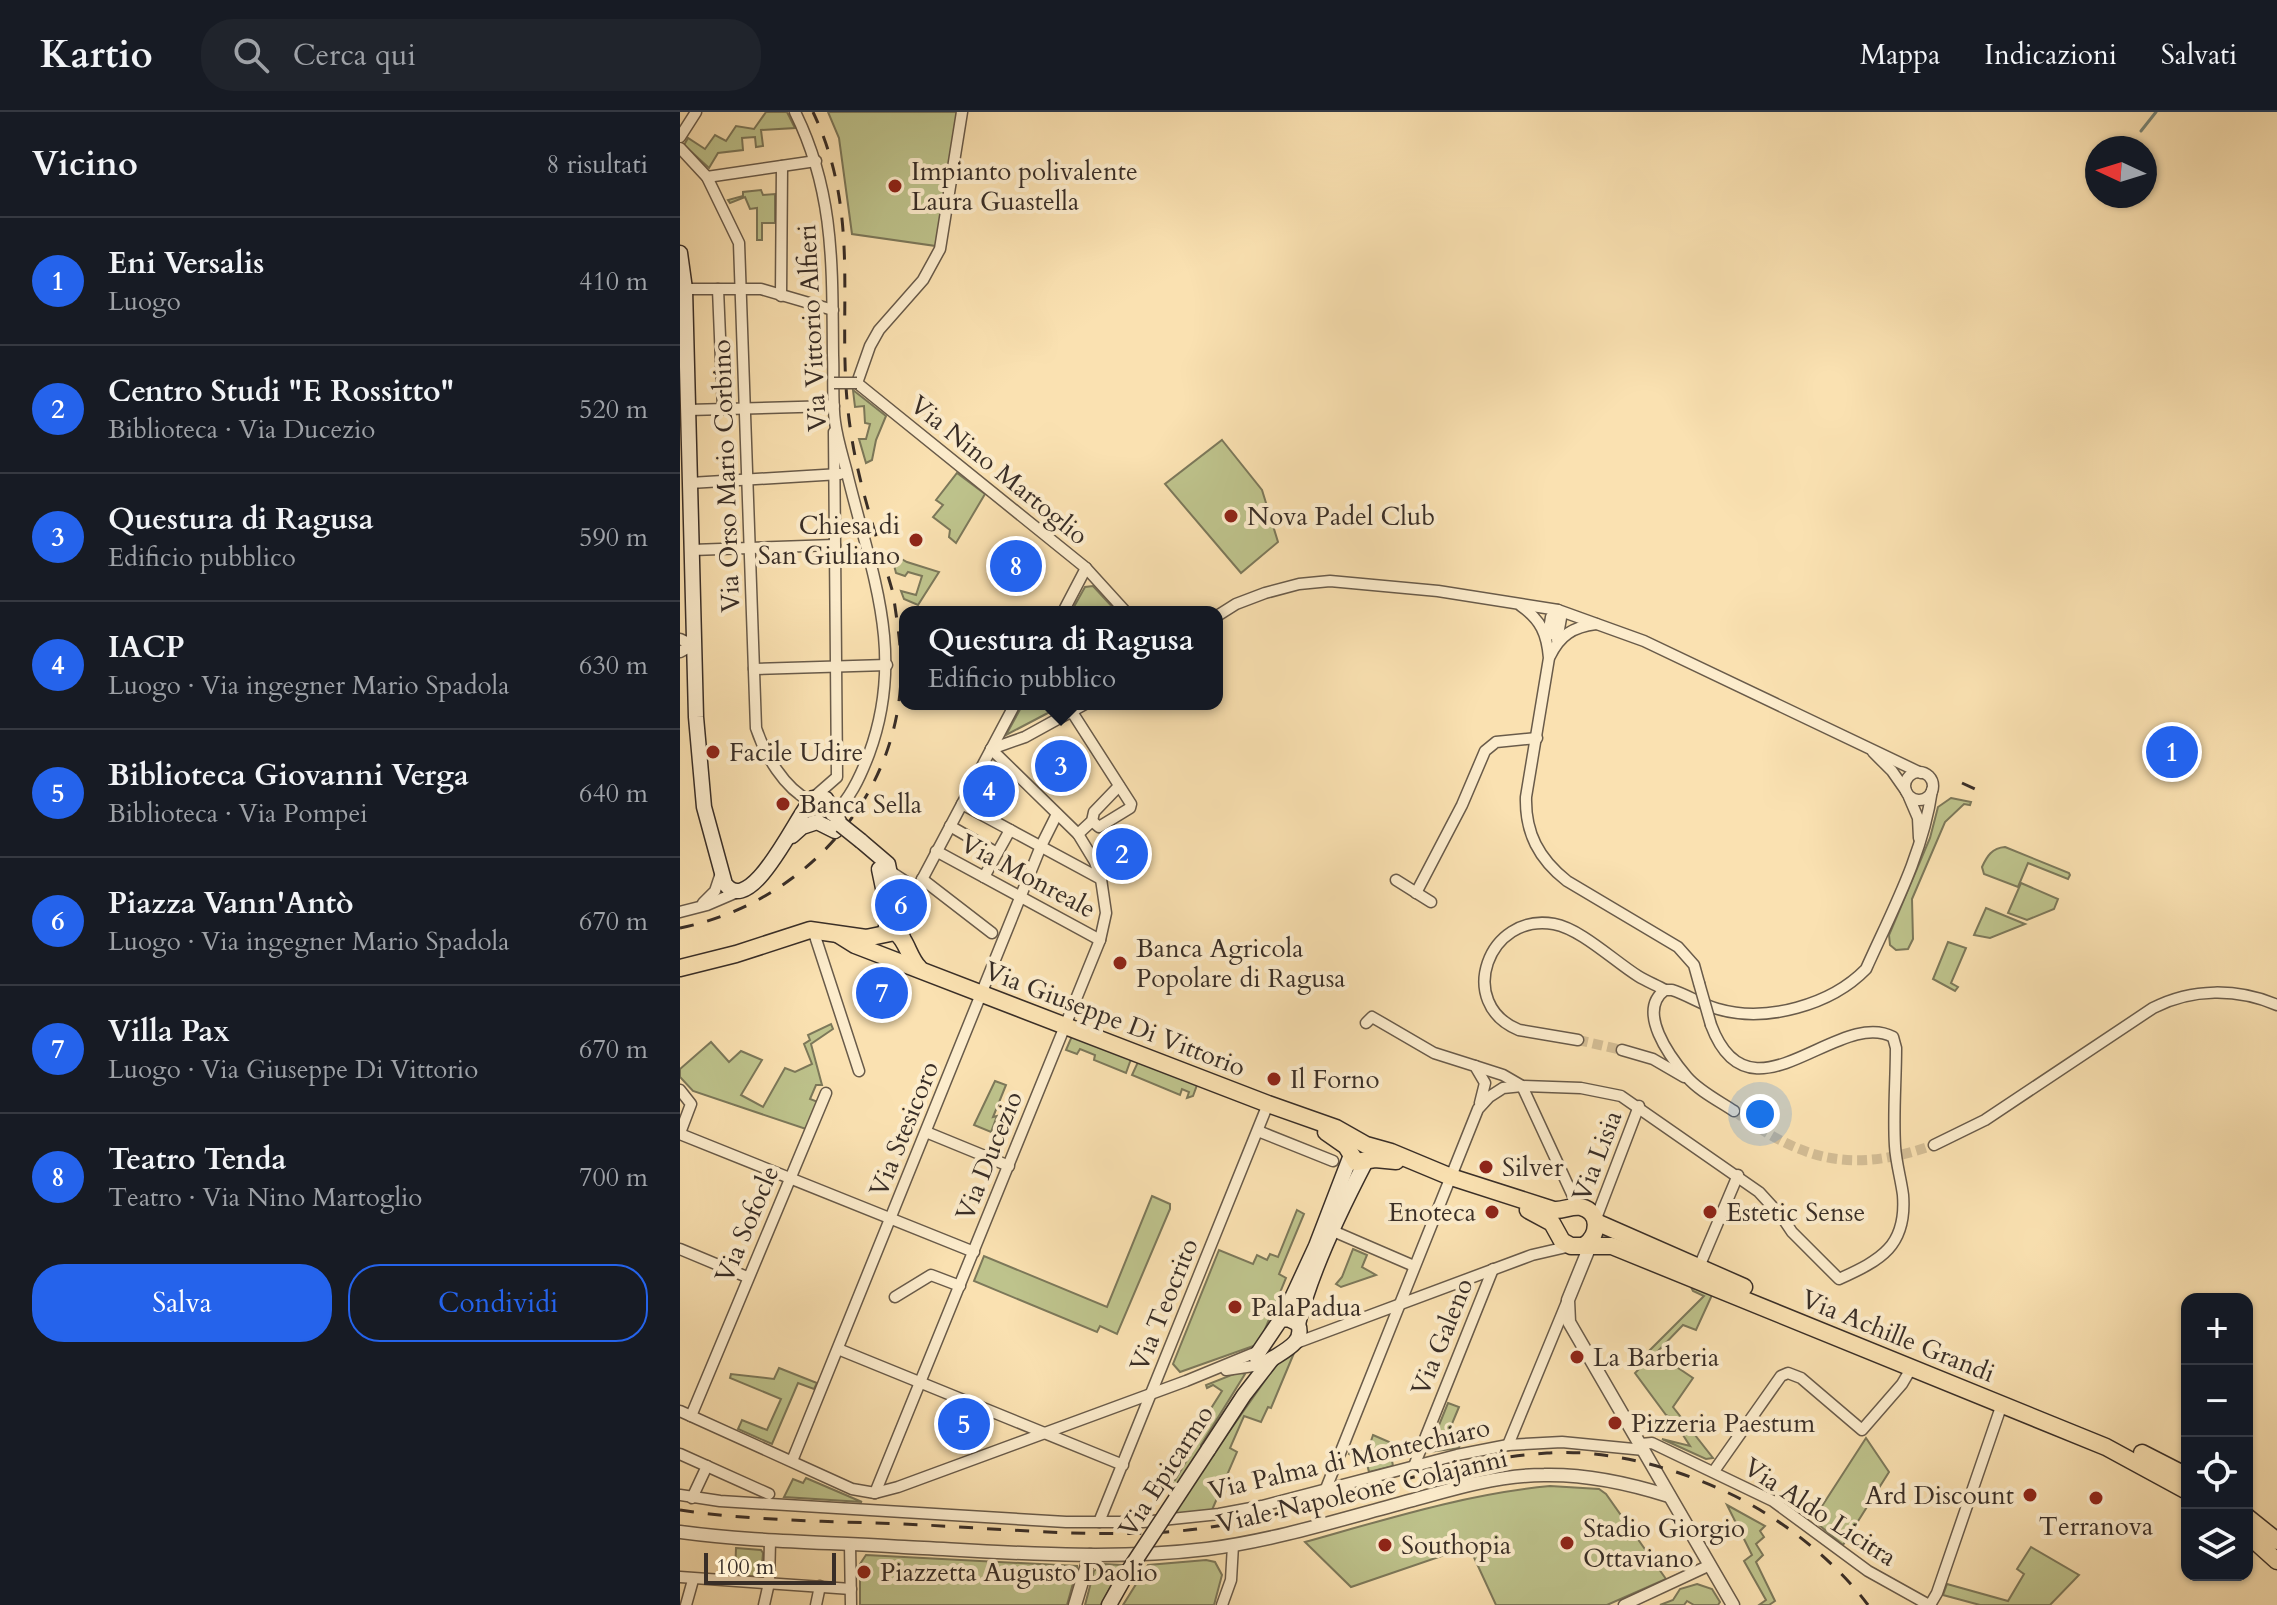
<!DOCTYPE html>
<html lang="it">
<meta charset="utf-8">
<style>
:root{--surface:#171b24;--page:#20242c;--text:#f1f3f6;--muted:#9ea1a6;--line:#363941;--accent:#2563eb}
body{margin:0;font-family:Cardo,serif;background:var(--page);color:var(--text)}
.controls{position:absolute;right:24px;bottom:24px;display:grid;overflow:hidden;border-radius:16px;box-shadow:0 2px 6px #0004}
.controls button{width:72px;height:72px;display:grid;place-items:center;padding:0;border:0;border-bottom:2px solid var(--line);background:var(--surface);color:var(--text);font:40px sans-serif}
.compass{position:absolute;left:1405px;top:24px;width:72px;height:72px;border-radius:50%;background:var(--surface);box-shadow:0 2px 6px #0004;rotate:274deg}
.scale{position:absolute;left:24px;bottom:20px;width:132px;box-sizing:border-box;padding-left:8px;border:4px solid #392e27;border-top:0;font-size:22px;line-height:28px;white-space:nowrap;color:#392e27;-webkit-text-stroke:6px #fceccc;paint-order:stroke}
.you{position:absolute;left:1080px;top:1002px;width:28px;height:28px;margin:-20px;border:6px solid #fff;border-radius:50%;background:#1a73e8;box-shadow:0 0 0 12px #1a73e833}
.badge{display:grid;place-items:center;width:52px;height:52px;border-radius:50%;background:var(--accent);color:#fff;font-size:26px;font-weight:700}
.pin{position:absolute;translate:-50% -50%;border:4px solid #fff;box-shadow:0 2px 8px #0006}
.popup{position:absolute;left:219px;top:494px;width:324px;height:104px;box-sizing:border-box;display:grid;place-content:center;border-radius:16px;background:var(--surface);filter:drop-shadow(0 2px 6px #0005);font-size:26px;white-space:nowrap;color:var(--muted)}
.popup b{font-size:30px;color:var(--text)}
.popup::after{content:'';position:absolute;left:50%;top:100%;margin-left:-16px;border:16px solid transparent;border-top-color:var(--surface)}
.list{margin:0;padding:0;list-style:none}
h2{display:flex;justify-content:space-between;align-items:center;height:104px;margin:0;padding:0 32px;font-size:34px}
h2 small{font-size:26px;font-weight:400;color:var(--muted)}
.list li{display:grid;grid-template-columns:52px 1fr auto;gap:24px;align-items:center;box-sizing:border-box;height:128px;padding:0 32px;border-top:2px solid var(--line)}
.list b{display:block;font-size:30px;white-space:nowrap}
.list p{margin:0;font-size:26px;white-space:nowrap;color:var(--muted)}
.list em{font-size:26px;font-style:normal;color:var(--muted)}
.actions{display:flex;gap:16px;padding:24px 32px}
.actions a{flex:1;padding:18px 0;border:2px solid var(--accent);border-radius:32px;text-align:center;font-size:28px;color:var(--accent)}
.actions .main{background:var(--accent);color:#fff}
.icon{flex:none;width:44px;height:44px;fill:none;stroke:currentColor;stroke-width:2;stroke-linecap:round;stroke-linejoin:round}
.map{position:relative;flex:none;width:1597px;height:1493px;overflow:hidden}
header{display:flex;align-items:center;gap:48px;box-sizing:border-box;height:112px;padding:0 40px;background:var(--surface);border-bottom:2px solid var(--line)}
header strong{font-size:38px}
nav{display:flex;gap:44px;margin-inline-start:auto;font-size:28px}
.search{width:560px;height:72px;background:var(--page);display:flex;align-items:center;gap:20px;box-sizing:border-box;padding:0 28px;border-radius:32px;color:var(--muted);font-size:30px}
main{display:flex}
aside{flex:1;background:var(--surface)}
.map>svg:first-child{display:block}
.green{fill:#bec38c;stroke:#7c785a;stroke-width:2}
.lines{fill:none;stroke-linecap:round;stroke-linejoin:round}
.stream{stroke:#768477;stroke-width:3}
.minor-tunnel{stroke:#d3bd95;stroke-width:10;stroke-dasharray:10 5;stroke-linecap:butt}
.minor-casing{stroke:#695b4a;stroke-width:13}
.tertiary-casing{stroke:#695b4a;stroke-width:15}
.secondary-casing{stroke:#392e27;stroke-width:17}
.primary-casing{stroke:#392e27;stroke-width:19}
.minor{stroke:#fceccc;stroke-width:10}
.tertiary{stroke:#fceccc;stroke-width:12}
.secondary{stroke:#fceccc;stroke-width:14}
.primary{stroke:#fae1b1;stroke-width:16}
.rail{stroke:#392e27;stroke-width:3;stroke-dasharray:14 14;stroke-linecap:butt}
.minor-bridge-casing{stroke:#695b4a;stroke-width:13;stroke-linecap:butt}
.secondary-bridge-casing{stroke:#392e27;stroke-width:17;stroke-linecap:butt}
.minor-bridge{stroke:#fceccc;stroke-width:10}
.secondary-bridge{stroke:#fceccc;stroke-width:14}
.poi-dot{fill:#8f2418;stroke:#fceccc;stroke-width:3}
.labels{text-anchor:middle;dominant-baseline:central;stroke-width:8;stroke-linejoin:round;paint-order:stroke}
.poi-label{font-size:26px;fill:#392e27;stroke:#fceccc;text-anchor:start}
.street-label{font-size:26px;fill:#392e27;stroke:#fceccc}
</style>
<header>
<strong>Kartio</strong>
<div class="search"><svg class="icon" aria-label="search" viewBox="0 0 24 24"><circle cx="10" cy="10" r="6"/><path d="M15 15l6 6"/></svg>Cerca qui</div>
<nav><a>Mappa</a><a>Indicazioni</a><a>Salvati</a></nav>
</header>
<main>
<aside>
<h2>Vicino<small>8 risultati</small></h2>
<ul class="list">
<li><span class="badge">1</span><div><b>Eni Versalis</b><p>Luogo</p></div><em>410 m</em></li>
<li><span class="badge">2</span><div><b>Centro Studi &quot;F. Rossitto&quot;</b><p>Biblioteca · Via Ducezio</p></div><em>520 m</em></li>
<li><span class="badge">3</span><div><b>Questura di Ragusa</b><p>Edificio pubblico</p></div><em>590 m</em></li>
<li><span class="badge">4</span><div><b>IACP</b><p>Luogo · Via ingegner Mario Spadola</p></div><em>630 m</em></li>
<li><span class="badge">5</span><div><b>Biblioteca Giovanni Verga</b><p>Biblioteca · Via Pompei</p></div><em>640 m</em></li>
<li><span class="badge">6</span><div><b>Piazza Vann'Antò</b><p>Luogo · Via ingegner Mario Spadola</p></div><em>670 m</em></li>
<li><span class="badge">7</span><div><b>Villa Pax</b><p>Luogo · Via Giuseppe Di Vittorio</p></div><em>670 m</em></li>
<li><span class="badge">8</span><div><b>Teatro Tenda</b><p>Teatro · Via Nino Martoglio</p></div><em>700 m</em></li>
</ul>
<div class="actions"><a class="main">Salva</a><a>Condividi</a></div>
</aside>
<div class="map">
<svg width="1597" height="1493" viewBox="0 0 1597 1493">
<rect width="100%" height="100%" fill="#fae1b1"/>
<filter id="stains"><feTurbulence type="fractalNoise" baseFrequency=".0025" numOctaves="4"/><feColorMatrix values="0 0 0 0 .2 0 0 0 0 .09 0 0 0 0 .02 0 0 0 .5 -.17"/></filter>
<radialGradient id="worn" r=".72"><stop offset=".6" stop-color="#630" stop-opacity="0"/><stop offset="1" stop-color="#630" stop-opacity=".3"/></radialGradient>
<g class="green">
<path d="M86 0H107L115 16 81 18 83 34 76 35 75 25 62 26 63 38 38 41 29 56 4 33 8 26 25 37 35 23 46 29 56 14 74 17Z"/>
<path d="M148 0H278L256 134 172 122 159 26Z"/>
<path d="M81 78 83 83 95 82V111H82V128H77V96L70 97 65 85 50 91 48 88 63 84V80Z"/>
<path d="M173 278 206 304 196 328 192 348 186 351 179 327H186L190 312 185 311 184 294 175 295Z"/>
<path d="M542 328 582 378 598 430 561 461 485 372Z"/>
<path d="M277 361 305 382 276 431 269 425 270 418 253 405 263 393 256 388Z"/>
<path d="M211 441 227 450 259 460 238 493 224 487 221 479 236 483 242 464 228 460 225 464 216 461Z"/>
<path d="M413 474 437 500H391L405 475Z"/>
<path d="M343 592H385L326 623Z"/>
<path d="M1271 686 1291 690 1290 693 1284 692 1265 710 1232 787 1233 827 1228 837 1216 838 1210 833 1209 823 1250 726 1258 695Z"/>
<path d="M1325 735 1389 761 1390 763 1388 767 1348 751 1338 775 1304 762 1302 755C1307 744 1312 736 1325 735Z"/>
<path d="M1341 771 1378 787 1374 797 1347 808 1328 801Z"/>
<path d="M1306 796 1345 812 1310 826 1294 823Z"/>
<path d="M1268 830 1286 836 1271 871 1278 875 1275 879 1253 867Z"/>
<path d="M151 912 153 917 131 932 142 973H136L130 987 138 990 126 1017 13 979 0 965V957L31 930 49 950 61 939 82 948 61 983 83 995 105 956 115 960 132 952 124 932 130 928 128 923Z"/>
<path d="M392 924 451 947 446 961 414 948 415 943 400 937 397 942 386 938Z"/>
<path d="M458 950 517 973 513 984 507 986 509 980 502 977 500 983 452 963Z"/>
<path d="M315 969 326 973 313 1005 317 1004 311 1020 294 1013Z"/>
<path d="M472 1084 490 1092V1097L437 1222 420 1214 417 1220 294 1169 304 1144 427 1195Z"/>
<path d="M617 1098 624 1102 599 1162 606 1166 579 1232 500 1260 493 1252 539 1138 573 1152 577 1143 587 1148 590 1142 598 1145Z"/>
<path d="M673 1137 687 1143 682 1155 696 1163 661 1175 656 1172 662 1165Z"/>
<path d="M1011 1175 1032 1183 1016 1218 1003 1213 976 1241 1013 1266 993 1295 1033 1346 1026 1347 982 1327 1010 1334 992 1306 986 1303 955 1261 962 1254 959 1249 1024 1184 1013 1179Z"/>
<path d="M614 1241 591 1296 588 1295 581 1310 564 1304 550 1336 557 1340 532 1398 481 1404 499 1374 490 1370 492 1367 495 1368 528 1312 523 1309 542 1279 533 1273 527 1276 526 1273 559 1260 565 1262 521 1333 534 1341 598 1250Z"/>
<path d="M99 1256 137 1271 134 1277 118 1271 92 1332 58 1317 62 1308 87 1318 101 1287 50 1266 51 1262 94 1267Z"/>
<path d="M768 1291 779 1295 766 1326 780 1332 779 1336 748 1340Z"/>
<path d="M693 1323 723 1336 722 1339 713 1336 711 1343 713 1354 689 1360 685 1344 678 1346 669 1342 672 1336 687 1341Z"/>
<path d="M1186 1326 1209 1360 1163 1433 1133 1408Z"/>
<path d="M126 1366 182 1390 104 1385 113 1367 123 1371Z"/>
<path d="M870 1374 919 1377 926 1382 986 1467 927 1493H816L792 1441 782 1437 671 1475 625 1430C707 1407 786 1382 870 1374Z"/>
<path d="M1047 1393 1085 1414 1080 1419 1084 1425 1076 1432 1083 1443 1076 1450 1095 1489 1089 1493H1079L1086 1488 1064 1449 1072 1443Z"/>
<path d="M1351 1435 1399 1463 1370 1493H1300L1263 1483 1267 1472 1328 1489 1344 1462 1337 1457Z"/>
<path d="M56 1436 81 1438 83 1441 81 1465 55 1463Z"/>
<path d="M186 1443 397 1454V1457L387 1493H180V1452Z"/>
<path d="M526 1448 535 1450 542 1463 534 1493H443L468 1453Z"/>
<path d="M423 1452 442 1453 421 1493H405L414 1459Z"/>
<path d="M1017 1472 1032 1477 1040 1490 1038 1493H1014L1007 1489 1004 1493H980L993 1488 1000 1477Z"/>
</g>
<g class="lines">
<path class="stream" d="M1461 19 1476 0"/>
<g class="minor-tunnel">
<path d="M898 928 942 938"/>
<path d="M1054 999C1123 1049 1171 1062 1254 1033"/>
</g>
<g class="minor-casing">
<g id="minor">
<path d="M115 0C155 81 152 155 153 243 154 265 152 289 155 310 157 326 162 342 166 357 190 458 227 539 189 642 181 663 169 691 151 703"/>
<path d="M282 0 260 137 243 168 199 218 190 234 177 271 406 456 446 500"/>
<path d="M0 25 16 0"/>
<path d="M0 36 27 65 59 131 76 616C85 643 104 676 130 689"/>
<path d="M27 65 136 49"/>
<path d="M5 177H81L153 198"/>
<path d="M38 177 43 297"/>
<path d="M101 184 102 54"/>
<path d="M8 298 154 294"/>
<path d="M10 371 160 362"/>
<path d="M12 438 155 433"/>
<path d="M841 494C861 508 867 522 869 546L846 685C845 721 859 747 887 769L998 835 1014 853 1019 871"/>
<path d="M383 500 406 456"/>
<path d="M537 504 556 492 585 481 619 472 650 469 758 479 878 498 964 529 1241 661"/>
<path d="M868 524 871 505 878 498 881 506 877 528"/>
<path d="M0 527 13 533 0 540"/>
<path d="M870 544C880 523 893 515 916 512"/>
<path d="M74 557 207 553"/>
<path d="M392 600 451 692 450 696 419 715 412 709"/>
<path d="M311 637 345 625 405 592"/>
<path d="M1193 640 1212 659 1226 679"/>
<circle cx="1239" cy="674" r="14"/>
<path d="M1229 685 1238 706 1239 726"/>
<path d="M133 686 157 665 154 320"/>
<path d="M282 692 421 767"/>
<path d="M270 714 317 741"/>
<path d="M398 722 412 709 414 700 439 674"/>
<path d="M256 739 420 828"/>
<path d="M211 760 237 777 221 815"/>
<path d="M304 765 330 718"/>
<path d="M242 767 312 821"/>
<path d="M716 768 751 790"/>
<path d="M237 777 335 592"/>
<path d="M736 781 782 693 805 639 816 630 857 626"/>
<path d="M23 791 35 779 41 761"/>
<path d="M0 800 27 793 62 778"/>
<path d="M133 818 179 959"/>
<path d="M686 911 692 905 754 941 795 954 805 971 800 991"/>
<path d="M898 928 839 918C775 892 808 800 874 812 901 817 934 849 958 864 966 869 976 873 985 878"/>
<path d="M942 938 973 947 1004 965"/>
<path d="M795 954 823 963 842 974 898 1095"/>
<path d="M0 978 11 992 0 1021"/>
<path d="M1054 999C1039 989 1019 979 1007 965 990 945 956 899 985 878H992C1008 883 1022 893 1038 897 1086 911 1151 893 1186 857 1212 799 1243 742 1252 678"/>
<path d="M578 1019 653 1049"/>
<path d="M246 1020 329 1054"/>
<path d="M0 1022 294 1140"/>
<path d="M1254 1033 1305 1008 1473 896C1512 876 1557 876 1597 893"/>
<path d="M915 1109 959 994"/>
<path d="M653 1119 734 1154"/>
<path d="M0 1137 67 1165"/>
<path d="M1019 1155 1058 1063"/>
<path d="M215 1185 251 1163 280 1174"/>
<path d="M616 1231 852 1143 891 1134"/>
<path d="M158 1237 443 1353"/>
<path d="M546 1258 580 1253"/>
<path d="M0 1299 172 1377 195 1381 218 1375 506 1269 579 1239"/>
<path d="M11 1304 146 981"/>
<path d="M961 1332 972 1331 1093 1389 1188 1459 1249 1493"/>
<path d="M828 1333 887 1190"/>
<path d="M0 1342 89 1382"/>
<path d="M112 1349 361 734 377 702"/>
<path d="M734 1354 813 1157"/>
<path d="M1034 1359 1101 1264 1108 1261 1121 1266 1182 1318 1222 1272 1232 1255"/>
<path d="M645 1379 798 997 809 985 823 976 842 974 901 976 941 984 1079 1080 1102 1105 1112 1120 1159 1167C1201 1148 1227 1134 1223 1083 1221 1067 1216 1051 1215 1034 1213 1002 1216 968 1216 936L1213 925C1158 895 1070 1018 1031 913"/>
<path d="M195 1381 420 828 426 801 421 767 415 750 398 722 311 637"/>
<path d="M0 1383 40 1389 386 1410H463L539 1402 582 1394 777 1343 828 1333 882 1330 964 1338"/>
<path d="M12 1386 27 1354"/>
<path d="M419 1410 588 992"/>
<path d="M170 1432 171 1493"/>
<path d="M0 1465 171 1477"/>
<path d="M6 1493 13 1468"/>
<path d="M84 1493 89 1471 90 1429"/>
<path d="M136 1493 140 1474"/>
<path d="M542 1493 551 1468 553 1433"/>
<path d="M944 1493 1030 1453"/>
<path d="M1250 1493 1257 1481 1322 1292"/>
</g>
</g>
<g class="tertiary-casing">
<g id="tertiary">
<path d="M912 1129 888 1188 889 1210 1053 1493"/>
<path d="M0 1420C74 1430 149 1430 224 1435 324 1440 427 1449 527 1437 597 1428 665 1406 733 1388 775 1376 820 1363 864 1363 907 1362 948 1371 989 1384"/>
<path d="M395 1493 410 1443"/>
</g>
</g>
<g class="secondary-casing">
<g id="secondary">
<path d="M0 141 5 177 16 605 24 695 45 772C72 807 118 700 133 686L146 687 161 713"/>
<path d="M112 724 122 715 137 710 155 719"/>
<path d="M181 729 208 752 223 827"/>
<path d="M199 757 208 800 205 822"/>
<path d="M601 1208 608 1207 618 1212C626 1232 600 1240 586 1251L580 1253 576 1244 605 1201 636 1134 671 1043"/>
<path d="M618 1212C630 1162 662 1095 686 1049"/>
<path d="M528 1338 564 1283 592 1247"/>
<path d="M429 1493 447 1461"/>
</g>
</g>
<g class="primary-casing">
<g id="primary">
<path d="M159 823 175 833 588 992 656 1016 686 1033 711 1040 771 1065 874 1098C884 1099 891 1093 901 1095 921 1100 919 1123 905 1133"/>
<path d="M0 856 56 842 130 818 186 826 215 820C227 827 228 845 239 856"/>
<path d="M646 1020 666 1034 676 1050 695 1047 716 1049"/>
<path d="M848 1098 872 1111 882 1129 891 1134H932L1426 1335 1507 1379"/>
<path d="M916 1110 1064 1175"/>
<path d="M1462 1341 1507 1364"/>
<path d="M1567 1405 1597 1429"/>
<path d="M1567 1422 1597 1449"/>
</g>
</g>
<use href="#minor" class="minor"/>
<use href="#tertiary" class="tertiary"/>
<use href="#secondary" class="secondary"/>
<use href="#primary" class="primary"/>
<g class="rail">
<path d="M1282 671 1295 677"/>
<path d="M0 816C120 792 216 690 221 566 222 537 217 509 213 481 198 428 179 375 171 321 153 209 185 109 133 0"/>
<path d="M0 1398C80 1410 163 1409 244 1413 324 1417 407 1425 487 1420 617 1411 737 1350 867 1341 926 1337 989 1354 1042 1378 1096 1402 1153 1446 1188 1493"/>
</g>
<g class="minor-bridge-casing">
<g id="minor-bridge">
<path d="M154 271H177"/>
<path d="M1019 871 1031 913"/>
</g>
</g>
<g class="secondary-bridge-casing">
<g id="secondary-bridge">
<path d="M161 713 181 729"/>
<path d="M447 1461 528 1338"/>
</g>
</g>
<use href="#minor-bridge" class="minor-bridge"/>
<use href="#secondary-bridge" class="secondary-bridge"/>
</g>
<g class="poi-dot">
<circle cx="215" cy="74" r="8"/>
<circle cx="551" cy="404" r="8"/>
<circle cx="236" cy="428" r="8"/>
<circle cx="33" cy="640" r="8"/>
<circle cx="103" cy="692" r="8"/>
<circle cx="440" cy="851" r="8"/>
<circle cx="594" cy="967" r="8"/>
<circle cx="806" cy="1055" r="8"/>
<circle cx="812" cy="1100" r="8"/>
<circle cx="1030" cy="1100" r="8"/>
<circle cx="555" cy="1195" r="8"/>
<circle cx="897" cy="1245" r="8"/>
<circle cx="935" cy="1311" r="8"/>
<circle cx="1350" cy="1383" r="8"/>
<circle cx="1416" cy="1386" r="8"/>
<circle cx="887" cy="1431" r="8"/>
<circle cx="705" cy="1433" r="8"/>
<circle cx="184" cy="1460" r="8"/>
</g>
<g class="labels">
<g class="poi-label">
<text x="231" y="59">Impianto polivalente<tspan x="231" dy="30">Laura Guastella</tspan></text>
<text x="567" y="404">Nova Padel Club</text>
<text x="220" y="413" text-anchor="end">Chiesa di<tspan x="220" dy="30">San Giuliano</tspan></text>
<text x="49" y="640">Facile Udire</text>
<text x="119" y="692">Banca Sella</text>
<text x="456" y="836">Banca Agricola<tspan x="456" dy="30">Popolare di Ragusa</tspan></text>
<text x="610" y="967">Il Forno</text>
<text x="822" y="1055">Silver</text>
<text x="796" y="1100" text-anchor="end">Enoteca</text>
<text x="1046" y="1100">Estetic Sense</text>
<text x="571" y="1195">PalaPadua</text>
<text x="913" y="1245">La Barberia</text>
<text x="951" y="1311">Pizzeria Paestum</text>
<text x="1334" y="1383" text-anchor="end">Ard Discount</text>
<text x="1416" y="1414" text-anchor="middle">Terranova</text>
<text x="903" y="1416">Stadio Giorgio<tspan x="903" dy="30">Ottaviano</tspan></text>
<text x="721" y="1433">Southopia</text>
<text x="200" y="1460">Piazzetta Augusto Daolio</text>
</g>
<g class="street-label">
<text transform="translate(132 216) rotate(-93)">Via Vittorio Alfieri</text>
<text transform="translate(319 358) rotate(39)">Via Nino Martoglio</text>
<text transform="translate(46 364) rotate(-92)">Via Orso Mario Corbino</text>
<text transform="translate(348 764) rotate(28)">Via Monreale</text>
<text transform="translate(435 907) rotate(21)">Via Giuseppe Di Vittorio</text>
<text transform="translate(224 1017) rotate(-68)">Via Stesicoro</text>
<text transform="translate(309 1044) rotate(-68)">Via Ducezio</text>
<text transform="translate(917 1044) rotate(-69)">Via Lisia</text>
<text transform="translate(67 1112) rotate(-67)">Via Sofocle</text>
<text transform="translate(484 1193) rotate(-68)">Via Teocrito</text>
<text transform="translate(1218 1224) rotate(22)">Via Achille Grandi</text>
<text transform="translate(762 1225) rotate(-68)">Via Galeno</text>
<text transform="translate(669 1347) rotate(-13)">Via Palma di Montechiaro</text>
<text transform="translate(486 1359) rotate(-57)">Via Epicarmo</text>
<text transform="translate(682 1379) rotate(-13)">Viale Napoleone Colajanni</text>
<text transform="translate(1140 1400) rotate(33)">Via Aldo Licitra</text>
</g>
</g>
<rect width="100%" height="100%" filter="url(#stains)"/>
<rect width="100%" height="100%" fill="url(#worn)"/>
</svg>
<div class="controls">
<button>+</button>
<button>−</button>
<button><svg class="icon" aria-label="locate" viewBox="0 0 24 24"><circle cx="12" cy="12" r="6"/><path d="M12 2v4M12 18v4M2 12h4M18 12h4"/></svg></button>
<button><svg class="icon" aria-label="layers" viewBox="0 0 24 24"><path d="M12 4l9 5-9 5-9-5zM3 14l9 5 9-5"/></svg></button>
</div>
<svg class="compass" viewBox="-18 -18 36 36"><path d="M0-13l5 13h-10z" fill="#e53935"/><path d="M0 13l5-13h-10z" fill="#9ea1a6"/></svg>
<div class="scale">100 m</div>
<div class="you"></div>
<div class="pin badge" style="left:1492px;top:640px">1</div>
<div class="pin badge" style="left:442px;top:742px">2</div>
<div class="pin badge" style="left:381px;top:654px">3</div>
<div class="popup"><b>Questura di Ragusa</b>Edificio pubblico</div>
<div class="pin badge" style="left:309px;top:679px">4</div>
<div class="pin badge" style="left:284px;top:1312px">5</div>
<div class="pin badge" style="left:221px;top:793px">6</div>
<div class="pin badge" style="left:202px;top:881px">7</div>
<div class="pin badge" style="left:336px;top:454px">8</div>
</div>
</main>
